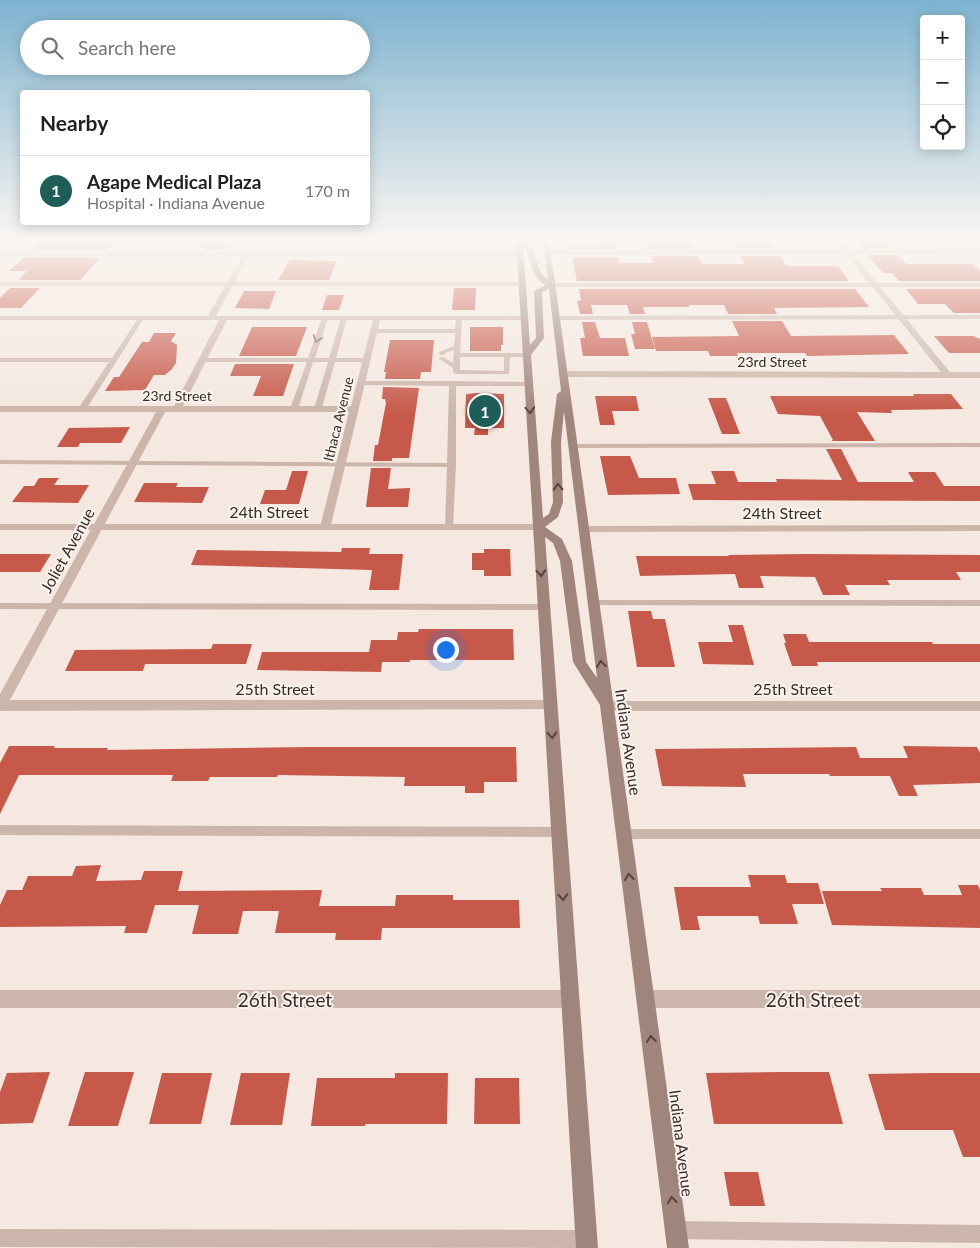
<!DOCTYPE html>
<meta charset="utf-8">
<style>
:root{--surface:#fff;--page:#f2f2f2;--text:#202124;--muted:#757577;--line:#e0e0e0;--accent:#1f5d59}
body{margin:0;font-family:Lato,sans-serif;background:var(--page);color:var(--text)}
.controls{position:absolute;right:15px;top:15px;display:grid;overflow:hidden;border-radius:5px;box-shadow:0 2px 12px #0003}
.controls button{width:45px;height:45px;display:grid;place-items:center;padding:0;border:0;border-bottom:1px solid var(--line);background:var(--surface);color:var(--text);font:25px sans-serif}
.you{position:absolute;left:445px;top:649px;width:18px;height:18px;margin:-12px;border:4px solid #fff;border-radius:50%;background:#1a73e8;box-shadow:0 0 0 8px #1a73e833}
.badge{display:grid;place-items:center;width:32px;height:32px;border-radius:50%;background:var(--accent);color:#fff;font-size:16px;font-weight:700}
.pin{position:absolute;translate:-50% -50%;border:2px solid #fff;box-shadow:0 1px 5px #0006}
.list{margin:0;padding:0;list-style:none}
h2{display:flex;justify-content:space-between;align-items:center;height:65px;margin:0;padding:0 20px;font-size:21px}
h2 small{font-size:16px;font-weight:400;color:var(--muted)}
.list li{display:grid;grid-template-columns:32px 1fr auto;gap:15px;align-items:center;box-sizing:border-box;height:70px;padding:0 20px;border-top:1px solid var(--line)}
.list b{display:block;font-size:19px;white-space:nowrap}
.list p{margin:0;font-size:16px;white-space:nowrap;color:var(--muted)}
.list em{font-size:16px;font-style:normal;color:var(--muted)}
.icon{flex:none;width:28px;height:28px;fill:none;stroke:currentColor;stroke-width:2;stroke-linecap:round;stroke-linejoin:round}
.map{position:relative;flex:none;width:980px;height:1248px;overflow:hidden}
.search{position:absolute;background:var(--surface);box-shadow:0 2px 12px #0003;left:20px;top:20px;width:350px;height:55px;display:flex;align-items:center;gap:12px;box-sizing:border-box;padding:0 18px;border-radius:28px;color:var(--muted);font-size:19px}
.panel{position:absolute;background:var(--surface);box-shadow:0 2px 12px #0003;left:20px;top:90px;width:350px;height:135px;border-radius:5px}
.map>svg:first-child{display:block}
.building{fill:#c7594a}
.lines{fill:none;stroke-linecap:round;stroke-linejoin:round}
.service{fill:#ccb6ab;fill-rule:evenodd}
.minor{fill:#ccb6ab;fill-rule:evenodd}
.tertiary{fill:#ccb6ab;fill-rule:evenodd}
.secondary{fill:#a0857c;fill-rule:evenodd}
.oneway{stroke:#7c6b64}
.oneway2{stroke:#54433e}
.labels{text-anchor:middle;dominant-baseline:central;stroke-width:4;stroke-linejoin:round;paint-order:stroke}
.far-street-label{font-size:14px;fill:#3a2d2a;stroke:#fbf3ed}
.street-label{font-size:16px;fill:#3a2d2a;stroke:#fbf3ed}
.near-street-label{font-size:19px;fill:#3a2d2a;stroke:#fbf3ed}
</style>
<div class="map">
<svg width="980" height="1248" viewBox="0 0 980 1248">
<rect width="100%" height="100%" fill="#f4e8e0"/>
<g class="building">
<path d="M42 240H115L106 250H32Z"/>
<path d="M195 240H219L231 249 205 250Z"/>
<path d="M598 240H613L615 249H571L570 245H599Z"/>
<path d="M668 240H689L695 248 647 249 645 245 670 244Z"/>
<path d="M731 240H769L775 248H736Z"/>
<path d="M855 240H883L891 248H862Z"/>
<path d="M868 255H898L906 264H973L980 271V281H899L892 273H883Z"/>
<path d="M650 256H698L702 264H744L740 256H780L787 266H838L849 281H577L572 257H618L619 263H653Z"/>
<path d="M23 258H100L80 280H18L27 271H9Z"/>
<path d="M290 260 337 261 329 280H278Z"/>
<path d="M10 288H40L21 308H0V298Z"/>
<path d="M454 288H476L475 310H452Z"/>
<path d="M579 289H855L869 307 774 308 777 314H728L724 305H689V307H643L645 314H630L627 305H591L593 314H580L577 301 581 300Z"/>
<path d="M906 289H980V313H954L945 304H918Z"/>
<path d="M244 291H276L269 309 235 308Z"/>
<path d="M327 295H344L339 310H322Z"/>
<path d="M732 321H782L791 336 894 335 909 354 807 356 805 353H737L738 356H710L708 351H656L652 337 739 336Z"/>
<path d="M582 322H595L600 338H625L629 356H583L580 338H585Z"/>
<path d="M632 322H647L655 349H635L631 334H635Z"/>
<path d="M252 327H307L296 356H239Z"/>
<path d="M470 327H503V345H501V351H470Z"/>
<path d="M154 333H176L171 341 177 345 176 363 172 369 165 375H154L145 390 105 391 114 377H119L142 342H149Z"/>
<path d="M934 336H973L980 339V353H949Z"/>
<path d="M390 340H434L431 372H421L420 379H385L386 372H384Z"/>
<path d="M235 364H294L283 396H253L261 376H230Z"/>
<path d="M383 387 419 388 409 458H392V461H373L375 445H378L386 403 385 399H382Z"/>
<path d="M476 393 504 394V428H488V435H474L475 428H465L466 394Z"/>
<path d="M913 394H951L963 409 891 410 892 413 857 412 875 441H831L833 440 820 416 778 414 770 396H914Z"/>
<path d="M595 396H636L639 411H612L615 425H600Z"/>
<path d="M708 398H726L740 434H722Z"/>
<path d="M130 427 121 443H80L78 447H57L69 428Z"/>
<path d="M826 449H841L858 482H914L908 472H935L944 486H980V501L693 500 688 484H716L711 471H734L738 482H777L776 479 842 480Z"/>
<path d="M600 456H630L639 478H676L680 494 608 495Z"/>
<path d="M371 468H391L388 489 410 488 408 507H366Z"/>
<path d="M292 471H308L299 504H260L265 490H286Z"/>
<path d="M39 478H59L54 485H89L78 503 12 502 24 486H34Z"/>
<path d="M144 483H178L176 487H209L202 503 134 502Z"/>
<path d="M342 548H370L369 554H403L399 590H369L372 570 191 565 197 550 341 552Z"/>
<path d="M484 549H510L511 576H484V570H472V553H484Z"/>
<path d="M0 554H51L40 572H0Z"/>
<path d="M806 554 980 555V572H956L961 580H887L890 585H845L850 595H823L815 577 760 576 764 588H739L735 574 640 576 636 556H729L728 555Z"/>
<path d="M628 611H651L653 619H665L675 667H637Z"/>
<path d="M728 625H743L754 665 703 664 698 642H733Z"/>
<path d="M419 629H513L514 660H410V662H382L381 672 257 670 262 652H369L371 640H397L398 632H418Z"/>
<path d="M783 634H806L809 642H932L933 644H980V662H817L818 666H792L784 643H786Z"/>
<path d="M213 644H252L246 664H145L143 671H65L75 650 211 649Z"/>
<path d="M9 746H55L54 748H108L107 750 310 747H516L517 782H484V793H465V786H404L405 777 278 775 277 777H210L208 781H171L173 775H19L0 814V763Z"/>
<path d="M903 746 977 747 980 753V783L913 785 918 796H899L890 776H830L829 774H743L746 787 662 786 655 749 856 747 860 758H908Z"/>
<path d="M101 865 96 881 141 880 144 871H183L178 891 322 890 319 906H395L396 895H453V900H519L520 928H382L381 940H335L336 933H275L279 911H243L238 934H192L199 905H155L147 933H124L126 926 0 927V905L7 890H22L28 876H72L76 866Z"/>
<path d="M748 875H785L787 883H818L824 904H792L798 924H760L758 916H697L700 930H681L674 887H751Z"/>
<path d="M958 885H978L980 890V928L832 925 822 891H882L880 888H921L924 895H962Z"/>
<path d="M50 1072 33 1123 0 1124V1092L7 1073Z"/>
<path d="M85 1072H134L118 1126H68Z"/>
<path d="M782 1072H829L843 1124H714L706 1073Z"/>
<path d="M162 1073H212L201 1124H149Z"/>
<path d="M241 1073H290L282 1125H230Z"/>
<path d="M395 1073H448L447 1124H365V1126H311L317 1078H395Z"/>
<path d="M934 1073H980V1157H963L953 1130H885L868 1074Z"/>
<path d="M475 1078H519L520 1124H474Z"/>
<path d="M724 1172H758L765 1206H730Z"/>
</g>
<g class="lines">
<g class="service">
<path d="M146 240H151L140 255H136L135 254Z"/>
<path d="M980 249V253L548 255 545 253 548 251Z"/>
<path d="M0 282H522L525 284 522 286H0Z"/>
<path d="M980 315V319L556 320 553 318 556 316Z"/>
<path d="M325 316 328 318 315 358H329L341 318 344 316 347 318 336 358H366L369 360 366 362H335L321 411H315L314 409 328 362H313L298 409 294 411 290 409 307 362H202L199 360 202 358H308L322 318Z"/>
<path d="M459 316 462 318 460 353H527L530 355 527 357H510L509 374H456L453 372V368L438 358 443 357 453 363 454 350 445 353 444 355H440L439 352 454 346 455 333H373L370 331 373 329H455L456 318ZM460 357H504V371L460 370Z"/>
<path d="M139 317 144 318 85 411H79L78 409 109 362H0V358H112Z"/>
<path d="M453 381 529 382 533 384 529 386H456V465L453 527 449 530 445 527 447 467 0 464V460L447 463 449 386 361 385 357 383 361 381Z"/>
<path d="M980 443V447L573 448 569 446 573 444Z"/>
<path d="M593 600H980V606L590 605 588 603Z"/>
<path d="M0 603 544 604 549 607 544 610 0 609Z"/>
<path d="M0 825 559 827 563 828 565 832 563 836 559 837 0 835Z"/>
<path d="M624 829H980V839H624L620 838 618 834 620 830Z"/>
<path d="M676 1221 980 1225V1243L676 1239 670 1236 667 1230 670 1224Z"/>
<path d="M0 1229 586 1230 592 1233 595 1239 592 1245 586 1248 0 1247Z"/>
</g>
<g class="minor">
<path d="M251 240H257L251 252H520L523 254 520 256H249L216 316H524L528 318 524 320H380L330 529 326 530 320 527 349 412H165L10 700H550L555 701 557 705 555 709 0 711V694L156 412H0V406H174L219 320H0V316H208L242 256H0V252H244ZM227 320H373L351 406H183Z"/>
<path d="M835 240H841L877 283H980V287H880L950 372H980V378L564 377 560 374 564 371 941 372 873 287H552L548 285 552 283H869Z"/>
<path d="M980 525V531L584 532 578 529 584 526Z"/>
<path d="M607 701H980V711H607L602 710 600 706 602 702Z"/>
<path d="M0 990H570L576 993 579 999 576 1005 570 1008H0Z"/>
</g>
<g class="tertiary">
<path d="M0 524H538L544 527 538 530H0Z"/>
<path d="M645 990H980V1008H645L639 1005 636 999 639 993Z"/>
</g>
<path class="secondary" d="M516 240H527C536 252 537 273 548 280L543 240H549L689 1248H667L600 705 573 662 560 561 553 543 545 537 598 1248H576ZM523 243C532 258 529 277 546 285L534 291 536 338 530 345ZM549 289 561 391 557 394 551 442 553 502 549 514 543 518 531 355 544 338 542 292ZM564 411 597 678 586 662 572 561 562 539 545 527 558 517 563 502 561 442Z"/>
</g>
<defs><path id="oneway-chevron" d="M-2-3.5L2.5 0L-2 3.5" fill="none" stroke-width="1.6" stroke-linecap="round" stroke-linejoin="round" transform="scale(1.25)"/></defs>
<use class="oneway" href="#oneway-chevron" transform="translate(317 339) rotate(110)"/>
<g class="oneway2">
<use href="#oneway-chevron" transform="translate(530 410) rotate(86)"/>
<use href="#oneway-chevron" transform="translate(558 487) rotate(-92)"/>
<use href="#oneway-chevron" transform="translate(541 573) rotate(86)"/>
<use href="#oneway-chevron" transform="translate(601 664) rotate(-97)"/>
<use href="#oneway-chevron" transform="translate(552 735) rotate(86)"/>
<use href="#oneway-chevron" transform="translate(629 877) rotate(-97)"/>
<use href="#oneway-chevron" transform="translate(563 897) rotate(86)"/>
<use href="#oneway-chevron" transform="translate(651 1039) rotate(-97)"/>
<use href="#oneway-chevron" transform="translate(672 1200) rotate(-97)"/>
</g>
<linearGradient id="sky" x2="0" y2="1"><stop stop-color="#7db3d0"/><stop offset="0.58" stop-color="#faf5f1"/><stop offset="1" stop-color="#faf5f1" stop-opacity="0"/></linearGradient>
<rect width="980" height="414" fill="url(#sky)"/>
<g class="labels">
<g class="far-street-label">
<text x="772" y="361">23rd Street</text>
<text x="177" y="395">23rd Street</text>
<text transform="translate(338 419) rotate(-76)">Ithaca Avenue</text>
</g>
<g class="street-label">
<text x="269" y="511">24th Street</text>
<text x="782" y="512">24th Street</text>
<text transform="translate(67 550) rotate(-61)">Joliet Avenue</text>
<text x="275" y="688">25th Street</text>
<text x="793" y="688">25th Street</text>
<text transform="translate(629 742) rotate(82)">Indiana Avenue</text>
<text transform="translate(682 1143) rotate(83)">Indiana Avenue</text>
</g>
<g class="near-street-label">
<text x="285" y="999">26th Street</text>
<text x="813" y="999">26th Street</text>
</g>
</g>
</svg>
<div class="controls">
<button>+</button>
<button>−</button>
<button><svg class="icon" aria-label="locate" viewBox="0 0 24 24"><circle cx="12" cy="12" r="6"/><path d="M12 2v4M12 18v4M2 12h4M18 12h4"/></svg></button>
</div>
<div class="you"></div>
<div class="pin badge" style="left:485px;top:411px">1</div>
<div class="search"><svg class="icon" aria-label="search" viewBox="0 0 24 24"><circle cx="10" cy="10" r="6"/><path d="M15 15l6 6"/></svg>Search here</div>
<section class="panel">
<h2>Nearby<small></small></h2>
<ul class="list">
<li><span class="badge">1</span><div><b>Agape Medical Plaza</b><p>Hospital · Indiana Avenue</p></div><em>170 m</em></li>
</ul>
</section>
</div>
